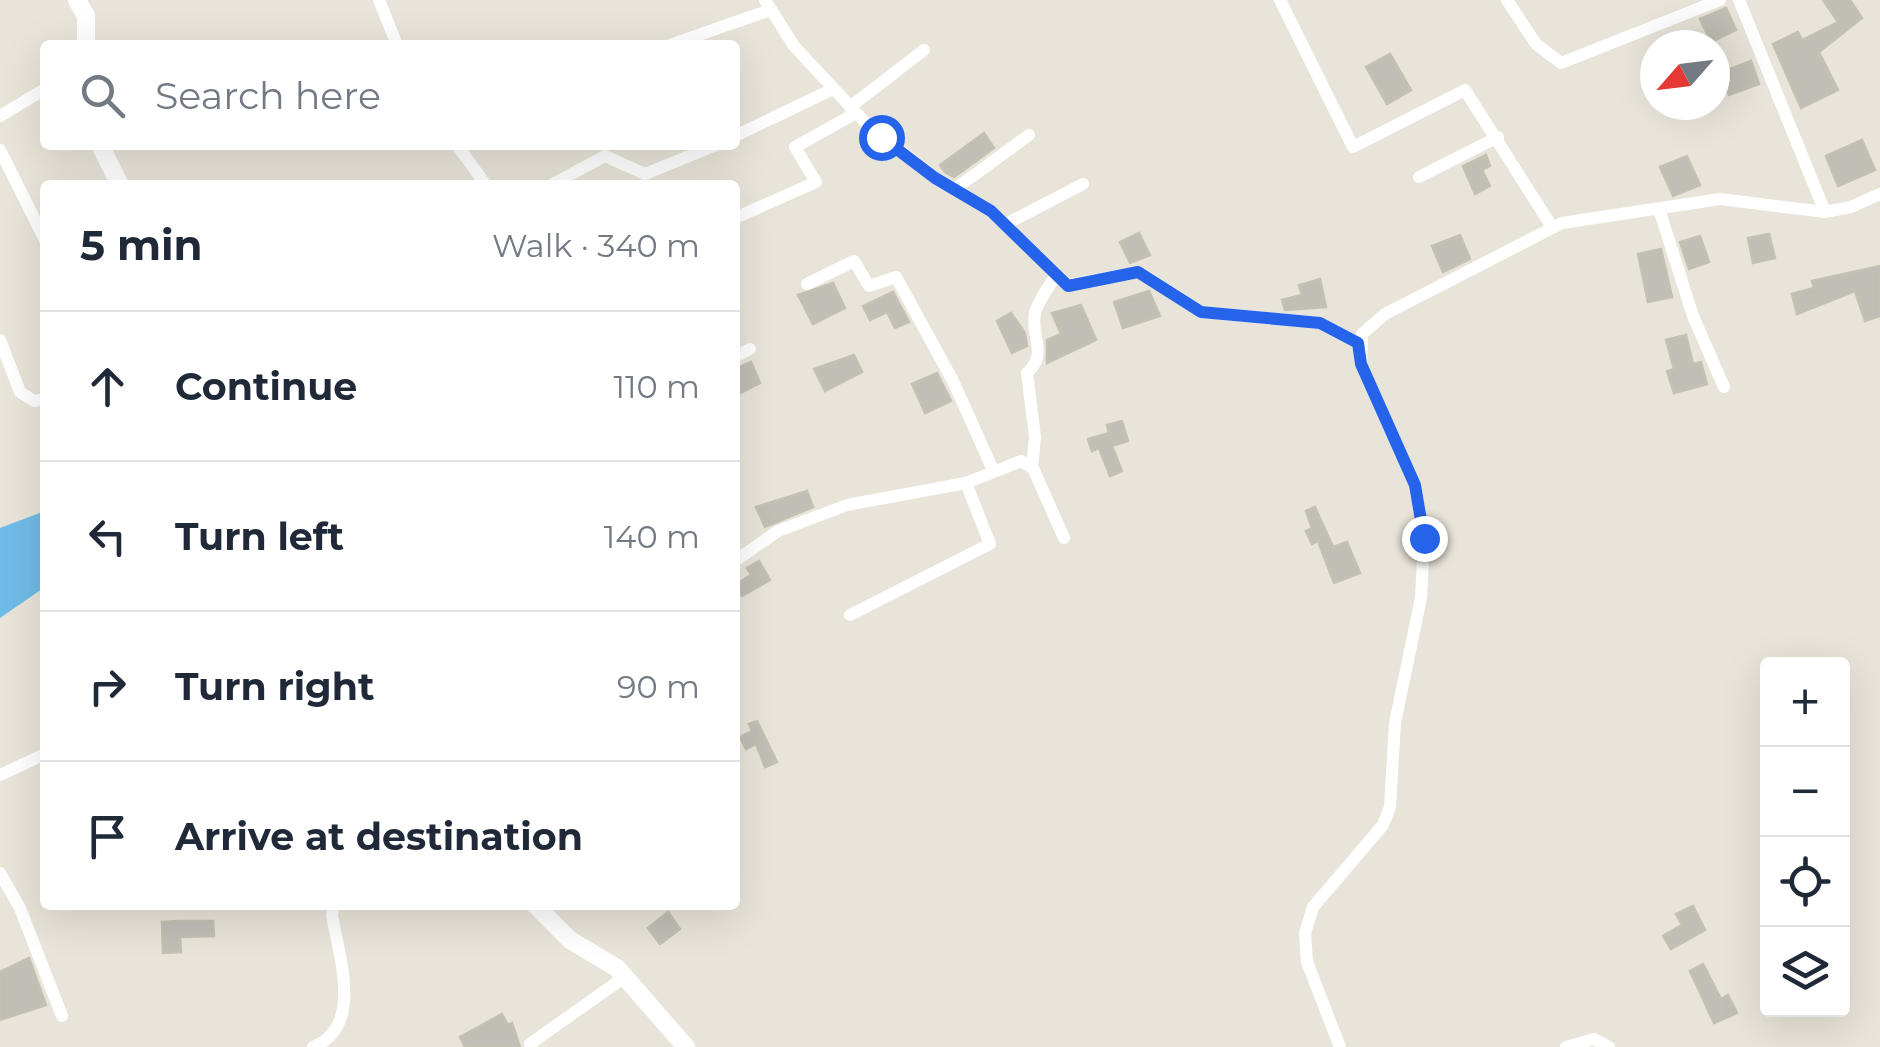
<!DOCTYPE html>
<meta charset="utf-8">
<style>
:root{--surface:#fff;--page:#f2f2f3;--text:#1f2937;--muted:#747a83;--line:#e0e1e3}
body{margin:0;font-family:Montserrat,sans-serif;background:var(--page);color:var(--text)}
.controls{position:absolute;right:30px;bottom:30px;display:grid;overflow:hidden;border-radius:10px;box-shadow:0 10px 40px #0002}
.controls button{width:90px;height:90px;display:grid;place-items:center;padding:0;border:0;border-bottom:2px solid var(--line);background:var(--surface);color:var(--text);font:50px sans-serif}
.compass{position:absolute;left:1640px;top:30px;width:90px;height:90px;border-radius:50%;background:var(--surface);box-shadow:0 10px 40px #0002;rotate:242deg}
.stop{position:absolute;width:30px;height:30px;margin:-22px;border:8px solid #2563eb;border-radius:50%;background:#fff}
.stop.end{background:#2563eb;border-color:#fff;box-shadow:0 2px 10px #0008}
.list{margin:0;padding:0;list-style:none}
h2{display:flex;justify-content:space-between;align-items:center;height:130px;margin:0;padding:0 40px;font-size:42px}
h2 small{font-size:32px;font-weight:400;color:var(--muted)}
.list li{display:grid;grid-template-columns:65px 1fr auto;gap:30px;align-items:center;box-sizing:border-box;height:150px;padding:0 40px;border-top:2px solid var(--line)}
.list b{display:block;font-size:38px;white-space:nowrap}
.list em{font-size:32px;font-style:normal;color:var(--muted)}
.icon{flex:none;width:55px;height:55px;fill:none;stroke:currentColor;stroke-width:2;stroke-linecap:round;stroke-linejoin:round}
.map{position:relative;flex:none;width:1880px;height:1047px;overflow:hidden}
.search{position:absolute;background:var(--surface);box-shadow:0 10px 40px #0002;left:40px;top:40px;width:700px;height:110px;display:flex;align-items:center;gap:25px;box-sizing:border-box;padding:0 35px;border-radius:10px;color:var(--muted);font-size:38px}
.panel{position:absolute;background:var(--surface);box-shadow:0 10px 40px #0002;left:40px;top:180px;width:700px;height:730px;border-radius:10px}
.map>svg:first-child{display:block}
.water{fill:#6fbce8}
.building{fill:#c1beb6;stroke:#c4c0b3;stroke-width:2.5}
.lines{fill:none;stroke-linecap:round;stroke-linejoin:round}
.street{stroke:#fff;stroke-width:12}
.secondary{stroke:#fff;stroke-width:18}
.route{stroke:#2563eb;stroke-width:12}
</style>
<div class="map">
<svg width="1880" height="1047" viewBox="0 0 1880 1047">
<rect width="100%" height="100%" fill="#e9e4d9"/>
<path class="water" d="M45 511V587L0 618V528Z"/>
<g class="building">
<path d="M1823 0H1850L1862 18 1819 52 1838 90 1801 108 1773 44 1798 32 1802 40 1838 22Z"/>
<path d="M1726 8 1736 30 1711 42 1700 19Z"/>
<path d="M1390 54 1411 90 1387 104 1366 67Z"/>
<path d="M1751 61 1759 84 1729 95 1720 73Z"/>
<path d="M984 133 994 148 954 177 945 172 940 165Z"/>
<path d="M1862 140 1875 170 1838 186 1826 156Z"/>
<path d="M1486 155 1490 166 1482 170 1490 186 1475 194 1463 166Z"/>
<path d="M1687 156 1700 185 1673 196 1660 167Z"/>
<path d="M1139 233 1150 255 1130 263 1120 242Z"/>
<path d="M1769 234 1775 258 1753 263 1748 238Z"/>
<path d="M1460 235 1470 259 1443 272 1432 246Z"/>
<path d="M1700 236 1709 262 1689 269 1680 242Z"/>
<path d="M1661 249 1672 297 1648 302 1638 254Z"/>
<path d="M1880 266V316L1865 321 1855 291 1797 314 1792 294 1814 288 1812 281Z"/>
<path d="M1320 279 1326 307 1285 310 1282 300 1302 295 1299 285Z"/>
<path d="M833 283 845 308 813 324 798 295Z"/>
<path d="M1149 291 1160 316 1123 328 1114 302Z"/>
<path d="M893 292 909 322 895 328 887 312 870 320 863 306Z"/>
<path d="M1081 305 1096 340 1047 363V340L1061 334 1052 313Z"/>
<path d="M1011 313 1025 333 1027 346 1012 353 997 321Z"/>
<path d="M1686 335 1693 364 1701 362 1707 384 1674 393 1667 371 1674 369 1666 340Z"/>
<path d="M854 355 862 372 825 391 814 369Z"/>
<path d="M751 362 760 383 735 396V369Z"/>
<path d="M937 373 951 401 925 413 912 384Z"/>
<path d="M1122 421 1128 441 1112 446 1122 471 1110 476 1099 448 1092 451 1088 439 1109 433 1107 425Z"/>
<path d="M807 491 813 507 765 527 756 507Z"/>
<path d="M1315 507 1333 547 1347 542 1360 573 1334 583 1318 541 1312 544 1306 531 1312 528 1306 511Z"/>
<path d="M759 561 770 580 742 596 735 585 751 575 747 568Z"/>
<path d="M757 721 777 762 765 767 756 744 746 749 740 737 752 731 749 724Z"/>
<path d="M1693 906 1705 930 1671 949 1663 936 1682 925 1676 914Z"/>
<path d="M668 912 680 929 660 944 648 928Z"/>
<path d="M180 921H213L214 936 180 937 181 952 163 953 162 922Z"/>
<path d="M29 958 46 1005 0 1020V972Z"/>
<path d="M1703 964 1721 999 1728 995 1737 1013 1714 1023 1690 971Z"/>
<path d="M502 1014 508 1025 512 1023 520 1047H465L460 1037Z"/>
</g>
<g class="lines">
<g class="street">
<path d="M379 0 397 45"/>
<path d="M765 0 794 46 863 120 935 178 991 211 1068 285 1139 272 1201 312 1320 323 1358 343"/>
<path d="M1280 0 1353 147 1465 90 1552 227"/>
<path d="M1507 0 1536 44 1561 63 1720 0"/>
<path d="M1739 0 1825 212"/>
<path d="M670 45 770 10"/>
<path d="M850 107 924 50"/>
<path d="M0 116 45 89"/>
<path d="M735 136 833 89"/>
<path d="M457 145 486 185"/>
<path d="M0 150 45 240"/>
<path d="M1419 177 1498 137"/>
<path d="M551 185 605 156 645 174 716 145"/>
<path d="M955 189 1029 135"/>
<path d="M1659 209 1693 316 1724 387"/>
<path d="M735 218 816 182 795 147 856 113"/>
<path d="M1006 224 1083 184"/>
<path d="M807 284 854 261 869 286 896 277 953 381 993 470"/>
<path d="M0 340 20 392 34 401 45 399"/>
<path d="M735 357 750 349"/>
<path d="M1032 468 1035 437 1027 373C1049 353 1030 337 1035 313 1038 301 1048 288 1055 277"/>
<path d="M735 561 778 531 847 505 966 483 1021 461 1033 468 1064 538"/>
<path d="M850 615 990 544 966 483"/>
<path d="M0 775 45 754"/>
<path d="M0 873 20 908 62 1016"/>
<path d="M530 1044 626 976"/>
<path d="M313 1047C364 1027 339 957 332 915L334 905"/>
<path d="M1340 1047 1307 962 1305 933 1313 907 1383 825 1390 807 1395 723 1421 598 1424 538 1415 485 1361 364 1362 334 1385 314 1562 223 1720 199 1825 212 1851 207 1880 194"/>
<path d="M1566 1047 1594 1039 1609 1047"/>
</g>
<g class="secondary">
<path d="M77 0 86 16V45"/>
<path d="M100 145 120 185"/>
<path d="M535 905 570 940 617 968 686 1047"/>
</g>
</g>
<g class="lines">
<path class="route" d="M881 137 935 178 991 211 1068 286 1138 272 1201 312 1320 323 1358 343 1361 364 1415 485 1424 538"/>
</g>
</svg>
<div class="controls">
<button>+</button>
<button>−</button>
<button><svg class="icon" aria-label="locate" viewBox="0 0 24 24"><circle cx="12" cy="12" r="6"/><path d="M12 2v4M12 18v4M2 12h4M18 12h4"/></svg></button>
<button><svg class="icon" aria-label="layers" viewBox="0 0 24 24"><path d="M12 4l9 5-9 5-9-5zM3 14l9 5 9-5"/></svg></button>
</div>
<svg class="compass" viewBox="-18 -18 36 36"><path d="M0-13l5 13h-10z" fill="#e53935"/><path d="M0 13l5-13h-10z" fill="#747a83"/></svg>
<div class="stop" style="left:881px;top:137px"></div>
<div class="stop end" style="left:1424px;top:538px"></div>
<div class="search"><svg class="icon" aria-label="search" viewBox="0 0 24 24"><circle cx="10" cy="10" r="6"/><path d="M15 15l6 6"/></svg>Search here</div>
<section class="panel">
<h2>5 min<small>Walk · 340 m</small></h2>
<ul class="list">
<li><svg class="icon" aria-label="ahead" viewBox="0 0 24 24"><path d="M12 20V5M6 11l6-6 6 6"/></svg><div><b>Continue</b></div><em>110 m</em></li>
<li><svg class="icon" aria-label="left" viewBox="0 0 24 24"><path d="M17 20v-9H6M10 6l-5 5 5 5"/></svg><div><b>Turn left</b></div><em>140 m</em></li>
<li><svg class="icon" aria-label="right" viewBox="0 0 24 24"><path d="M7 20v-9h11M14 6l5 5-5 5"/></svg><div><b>Turn right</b></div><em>90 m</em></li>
<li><svg class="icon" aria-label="arrive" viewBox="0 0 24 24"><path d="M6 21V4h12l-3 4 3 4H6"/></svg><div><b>Arrive at destination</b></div></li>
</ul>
</section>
</div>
